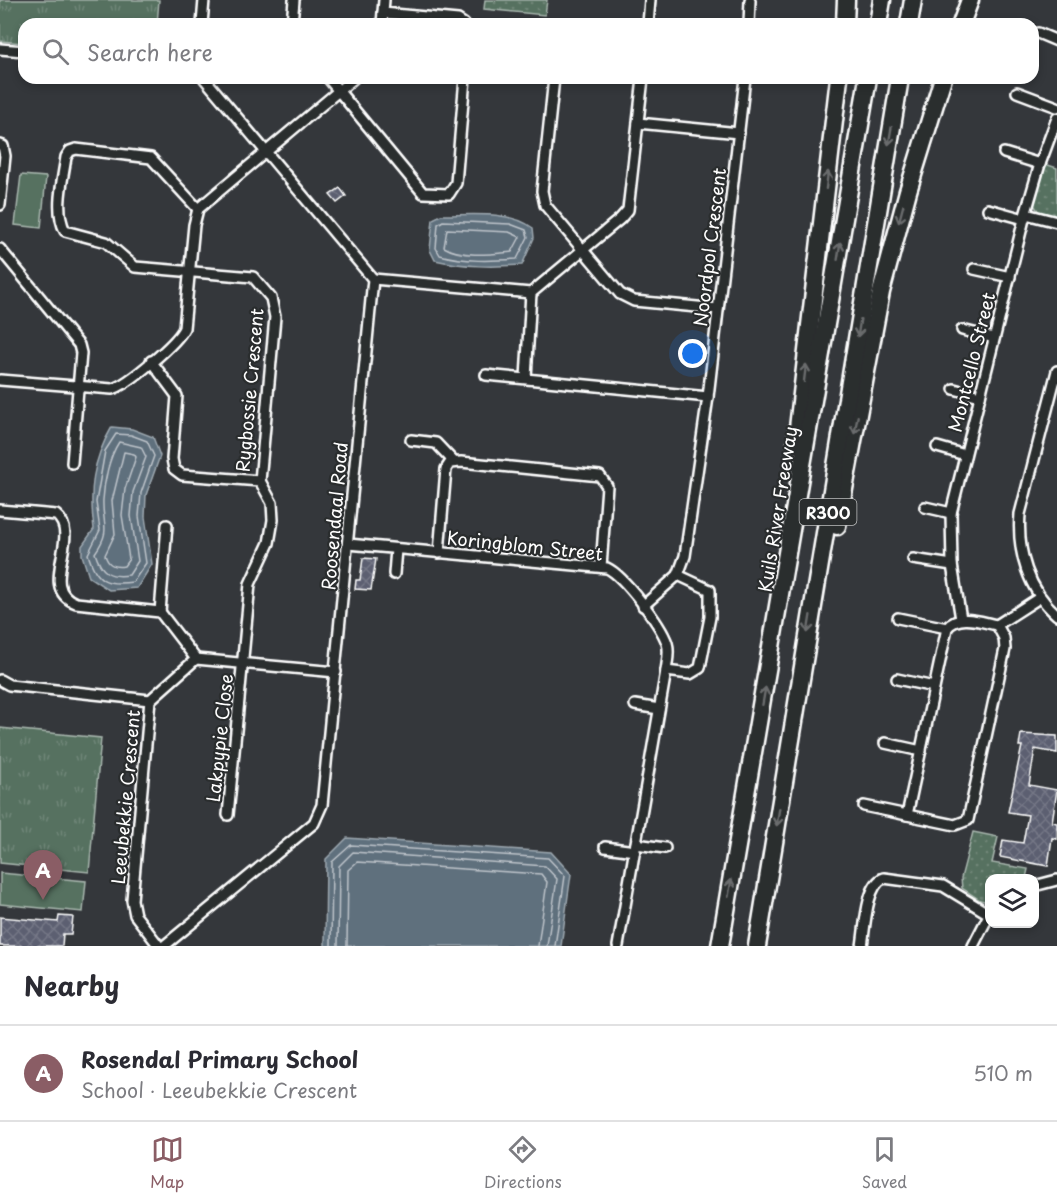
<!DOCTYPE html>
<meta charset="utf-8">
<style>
:root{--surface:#fff;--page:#f7f7f7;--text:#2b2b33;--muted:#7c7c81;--line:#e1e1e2;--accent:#8a5d65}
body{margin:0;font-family:"Playpen Sans",sans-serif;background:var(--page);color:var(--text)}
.controls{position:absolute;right:18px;bottom:18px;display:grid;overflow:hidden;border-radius:12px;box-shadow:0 3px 9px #0003}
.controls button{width:54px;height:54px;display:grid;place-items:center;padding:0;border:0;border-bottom:2px solid var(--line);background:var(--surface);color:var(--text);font:30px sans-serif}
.you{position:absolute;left:693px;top:354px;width:21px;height:21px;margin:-15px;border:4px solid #fff;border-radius:50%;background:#1a73e8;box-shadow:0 0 0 9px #1a73e833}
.badge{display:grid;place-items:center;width:39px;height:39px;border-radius:50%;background:var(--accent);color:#fff;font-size:20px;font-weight:700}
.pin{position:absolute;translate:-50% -50px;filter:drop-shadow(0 2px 3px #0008)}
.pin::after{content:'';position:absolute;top:32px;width:21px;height:18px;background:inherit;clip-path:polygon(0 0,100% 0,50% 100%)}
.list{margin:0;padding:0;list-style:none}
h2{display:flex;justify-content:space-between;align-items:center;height:78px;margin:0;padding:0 24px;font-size:26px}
h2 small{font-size:20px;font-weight:400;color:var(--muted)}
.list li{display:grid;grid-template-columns:39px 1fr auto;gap:18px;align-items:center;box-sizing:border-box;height:96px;padding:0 24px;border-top:2px solid var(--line)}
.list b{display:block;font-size:22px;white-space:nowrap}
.list p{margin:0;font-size:20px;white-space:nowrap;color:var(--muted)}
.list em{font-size:20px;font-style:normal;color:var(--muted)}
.icon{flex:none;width:33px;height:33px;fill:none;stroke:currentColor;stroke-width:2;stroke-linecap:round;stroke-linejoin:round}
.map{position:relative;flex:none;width:1057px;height:946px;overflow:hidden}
.search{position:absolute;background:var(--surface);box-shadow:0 3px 9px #0003;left:18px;right:18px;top:18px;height:66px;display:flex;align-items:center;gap:15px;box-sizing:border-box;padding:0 21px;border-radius:18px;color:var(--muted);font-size:22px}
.sheet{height:174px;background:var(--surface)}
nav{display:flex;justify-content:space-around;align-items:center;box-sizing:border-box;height:84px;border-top:2px solid var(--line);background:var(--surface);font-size:16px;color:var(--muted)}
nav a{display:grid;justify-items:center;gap:3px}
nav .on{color:var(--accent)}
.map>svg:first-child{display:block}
.grass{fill:url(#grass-tufts);stroke:#aab8b0;stroke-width:1.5}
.park{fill:url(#park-dots);stroke:#aab8b0;stroke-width:1.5}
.pitch{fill:#567160;stroke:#aab8b0;stroke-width:1.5}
.water{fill:#5e6f7d;stroke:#9ea9b1;stroke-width:1.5}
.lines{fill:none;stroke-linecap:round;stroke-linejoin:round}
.shore{stroke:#bfc5cb;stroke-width:1.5}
.building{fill:url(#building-cross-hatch);stroke:#fff;stroke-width:1.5}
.street-casing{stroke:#fff;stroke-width:14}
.highway-casing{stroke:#fff;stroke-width:21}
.street{stroke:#2a2d2e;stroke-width:9}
.highway{stroke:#2a2d2e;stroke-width:16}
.oneway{stroke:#6a6c6d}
.labels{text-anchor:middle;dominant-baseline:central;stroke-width:4.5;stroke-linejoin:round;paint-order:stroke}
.shield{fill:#2a2d2e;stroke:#bfc0c0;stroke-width:1.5}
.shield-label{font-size:16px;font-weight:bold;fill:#fff}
.street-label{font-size:18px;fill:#fff;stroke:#2a2d2e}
</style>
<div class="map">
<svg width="1057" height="946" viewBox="0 0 1057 946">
<defs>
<pattern id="grass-tufts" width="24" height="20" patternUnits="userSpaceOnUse" patternTransform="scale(1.5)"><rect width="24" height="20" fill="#567160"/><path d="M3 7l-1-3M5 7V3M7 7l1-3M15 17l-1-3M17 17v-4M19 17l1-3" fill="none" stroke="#6f8678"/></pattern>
<pattern id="park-dots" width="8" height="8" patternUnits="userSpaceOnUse" patternTransform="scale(1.5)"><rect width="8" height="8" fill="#567160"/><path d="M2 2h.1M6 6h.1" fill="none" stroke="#6f8678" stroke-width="1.8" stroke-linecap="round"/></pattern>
<pattern id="building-cross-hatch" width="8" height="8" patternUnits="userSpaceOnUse" patternTransform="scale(1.5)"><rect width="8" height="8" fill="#5b5f71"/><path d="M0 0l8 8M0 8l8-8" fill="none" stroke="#747786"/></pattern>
</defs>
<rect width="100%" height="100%" fill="#34373b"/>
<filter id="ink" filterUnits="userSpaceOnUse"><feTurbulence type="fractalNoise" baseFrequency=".0167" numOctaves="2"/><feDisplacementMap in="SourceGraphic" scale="12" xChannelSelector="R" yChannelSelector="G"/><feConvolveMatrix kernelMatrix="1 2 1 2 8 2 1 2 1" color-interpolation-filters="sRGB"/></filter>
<g filter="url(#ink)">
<g class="grass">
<path d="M0 0H159L157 24H24V43L0 41Z"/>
<path d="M0 728 101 738 89 872 0 863Z"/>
</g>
<g class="park">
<path d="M485 0H547L545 15 484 9Z"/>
<path d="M1045 164 1057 168V218L1039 212 1034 205Z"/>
<path d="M973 832 998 837 992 863 1028 869 1026 878H990L989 902 980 900 962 888 961 878Z"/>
</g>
<g class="pitch">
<path d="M21 175 46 177 41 228 15 225Z"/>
<path d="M0 873 86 881 83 912 0 904Z"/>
</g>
<g class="water">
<path d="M441 215C470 215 510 210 533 228L534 238 522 265C492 267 465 267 435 260L430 250 433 219Z"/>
<path d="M112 427 132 429 153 437 160 456 146 495 145 517 152 564 137 588 109 590 89 577 82 555V546L94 529C89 491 92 461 112 427Z"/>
<path d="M347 838 551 852 571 874 561 946H325L326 859Z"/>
</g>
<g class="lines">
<g class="shore">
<path d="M443 221 510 224 526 230 528 237 517 259C491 261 465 262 440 255L436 248 438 224Z"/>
<path d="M447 229 509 232 520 237 512 252C492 254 462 258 444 247Z"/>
<path d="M116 434 131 435 147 441 154 456 141 493 139 516 146 563 133 582C106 586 96 581 88 554L100 530 96 502 105 451Z"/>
<path d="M119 442 141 447 146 457 133 492 131 516 138 561 129 575C109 578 101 572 95 553 112 529 102 525 103 500 104 482 109 457 119 442Z"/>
<path d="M124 452 134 454 136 457 125 489 122 515 129 559 124 566C114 568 108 565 105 555L115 534 112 501Z"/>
<path d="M331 946 332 862 351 845 548 858 565 876 555 946"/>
<path d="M338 946 339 866 353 852 545 866 557 879 547 946"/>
<path d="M347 946 348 870 357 862 541 874 547 882 538 946"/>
</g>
</g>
<g class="building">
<path d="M340 188 346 196 337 203 330 195Z"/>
<path d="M363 558 376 559 371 590 355 589 356 580H360Z"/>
<path d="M1021 734 1057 736V753L1035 749 1029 785 1057 790 1052 822 1057 823V839L1052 838 1048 866 1000 857 1003 840 1023 843 1028 815 1008 812 1022 746H1019Z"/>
<path d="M59 916 73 917 71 934H63L62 946H0V917L58 922Z"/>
</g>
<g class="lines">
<g class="street-casing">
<g id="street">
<path d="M383 13 458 20 464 24"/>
<path d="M202 24 204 0"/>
<path d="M292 24 294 0"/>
<path d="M382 24 384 0"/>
<path d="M648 24 650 0"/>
<path d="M749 24 750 0"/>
<path d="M1038 33 1057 41"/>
<path d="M0 49 24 51"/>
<path d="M328 78 423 193 449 194 456 183 465 78"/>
<path d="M554 78 542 191 545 205 620 294 634 301 718 309"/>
<path d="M1017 92 1057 107"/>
<path d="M638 123 739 133"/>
<path d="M0 145 3 146 5 156 0 205"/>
<path d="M1004 153 1040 164"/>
<path d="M198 209 151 158 76 149 70 151 66 157C63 179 54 210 65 231L106 242 135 267 253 277 271 298 275 317 260 481"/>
<path d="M988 209 1024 219"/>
<path d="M1026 214 1057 222"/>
<path d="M0 249 79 345 81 353 72 463"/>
<path d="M974 269 1010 277"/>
<path d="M373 279 531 293 620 219 628 210 643 78"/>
<path d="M962 330 994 338"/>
<path d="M151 361 177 396 172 459 174 469 182 475 260 481"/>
<path d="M1057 371 1020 514C1017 552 1028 590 1057 615"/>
<path d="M486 375 708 397"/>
<path d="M526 378 531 293"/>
<path d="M0 380 112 389C128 385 178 342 184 328L194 225 198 209 354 78"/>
<path d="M954 389 980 396"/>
<path d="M411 440 436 443 454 462"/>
<path d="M937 447 965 455"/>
<path d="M925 507 951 513"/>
<path d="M0 510 56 515C83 536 36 588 76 603L160 612 196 659"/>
<path d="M348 544 607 568C624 576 661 625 667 643 670 652 667 662 666 671L618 946"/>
<path d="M439 553 446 469 450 463 461 462 600 476 607 486 601 567"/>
<path d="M913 559 952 565"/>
<path d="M394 574 396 549"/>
<path d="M643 606 678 575 685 556 708 397 745 78"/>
<path d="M160 612 167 525"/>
<path d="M898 618 947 628"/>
<path d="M961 619 952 565 951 513 1024 219 1040 164 1057 118"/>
<path d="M997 625C981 622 959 613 947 628L907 815 955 825 968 820 1005 649 1004 638 997 625 1039 598"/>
<path d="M666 671 690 674 700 668 710 617V590L678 575"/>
<path d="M897 679 934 687"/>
<path d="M0 680 9 685 150 700"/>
<path d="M635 705 659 709"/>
<path d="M885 743 921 751"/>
<path d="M864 806 907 815"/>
<path d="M228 815 250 584 269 543 273 520 272 503 260 481"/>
<path d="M636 844 665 848"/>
<path d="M605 847 635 851"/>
<path d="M1034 886 1057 880"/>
<path d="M159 946 135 915 132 900 150 700 196 659 336 672"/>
<path d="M164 946 314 823 322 805 373 279 204 78"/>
<path d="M862 946C865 929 866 884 884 878L943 886 989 914"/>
<path d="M973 946 990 913"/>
</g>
</g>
<g class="highway-casing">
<g id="highway">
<path d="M845 24 846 0"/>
<path d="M878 24 882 0"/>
<path d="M909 24 913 0"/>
<path d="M961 24 970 0"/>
<path d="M796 445 839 78"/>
<path d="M837 526 881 292 908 191 943 78"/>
<path d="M720 946 868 78"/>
<path d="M757 946 900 78"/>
</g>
</g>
<use href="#street" class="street"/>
<use href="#highway" class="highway"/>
</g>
<defs><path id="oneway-shaft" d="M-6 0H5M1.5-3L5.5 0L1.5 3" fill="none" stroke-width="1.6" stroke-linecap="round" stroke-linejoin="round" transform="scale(1.5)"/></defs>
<g class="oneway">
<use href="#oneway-shaft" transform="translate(890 136) rotate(100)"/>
<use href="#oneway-shaft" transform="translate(827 180) rotate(-83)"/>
<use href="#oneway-shaft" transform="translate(901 214) rotate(105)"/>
<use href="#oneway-shaft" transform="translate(839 251) rotate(-81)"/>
<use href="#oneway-shaft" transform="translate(859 328) rotate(99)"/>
<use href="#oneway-shaft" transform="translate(805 373) rotate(-83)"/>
<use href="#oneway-shaft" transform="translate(856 425) rotate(101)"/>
<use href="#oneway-shaft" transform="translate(809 624) rotate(99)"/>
<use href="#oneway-shaft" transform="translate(764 696) rotate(-80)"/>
<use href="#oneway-shaft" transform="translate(778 817) rotate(99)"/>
<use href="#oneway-shaft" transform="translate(730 888) rotate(-80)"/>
</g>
</g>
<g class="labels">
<rect class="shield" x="799.5" y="499" width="57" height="26" rx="4.5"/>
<g class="shield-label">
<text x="828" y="512">R300</text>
</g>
<g class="street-label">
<text transform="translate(709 247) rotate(-83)">Noordpol Crescent</text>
<text transform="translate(971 362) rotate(-76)">Montcello Street</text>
<text transform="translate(249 390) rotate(-85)">Rygbossie Crescent</text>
<text transform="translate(777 509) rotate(-81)">Kuils River Freeway</text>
<text transform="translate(334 516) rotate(-85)">Roosendaal Road</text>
<text transform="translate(525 545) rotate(6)">Koringblom Street</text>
<text transform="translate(219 738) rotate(-84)">Lakpypie Close</text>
<text transform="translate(125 797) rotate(-85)">Leeubekkie Crescent</text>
</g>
</g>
</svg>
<div class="controls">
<button><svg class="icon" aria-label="layers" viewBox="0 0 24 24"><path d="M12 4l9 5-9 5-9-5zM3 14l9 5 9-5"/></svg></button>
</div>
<div class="you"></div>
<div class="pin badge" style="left:43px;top:900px">A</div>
<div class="search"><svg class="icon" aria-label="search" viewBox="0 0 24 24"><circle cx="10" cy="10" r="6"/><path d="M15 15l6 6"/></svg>Search here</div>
</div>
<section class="sheet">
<h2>Nearby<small></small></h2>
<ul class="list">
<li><span class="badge">A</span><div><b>Rosendal Primary School</b><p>School · Leeubekkie Crescent</p></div><em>510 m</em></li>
</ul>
</section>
<nav>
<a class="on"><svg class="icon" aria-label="map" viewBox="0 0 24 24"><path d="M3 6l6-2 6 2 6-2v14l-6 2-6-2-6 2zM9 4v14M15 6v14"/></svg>Map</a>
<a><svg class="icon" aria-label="directions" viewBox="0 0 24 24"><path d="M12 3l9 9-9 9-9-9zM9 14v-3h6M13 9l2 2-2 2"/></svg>Directions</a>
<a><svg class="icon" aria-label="saved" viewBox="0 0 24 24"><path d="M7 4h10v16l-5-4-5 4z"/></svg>Saved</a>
</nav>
